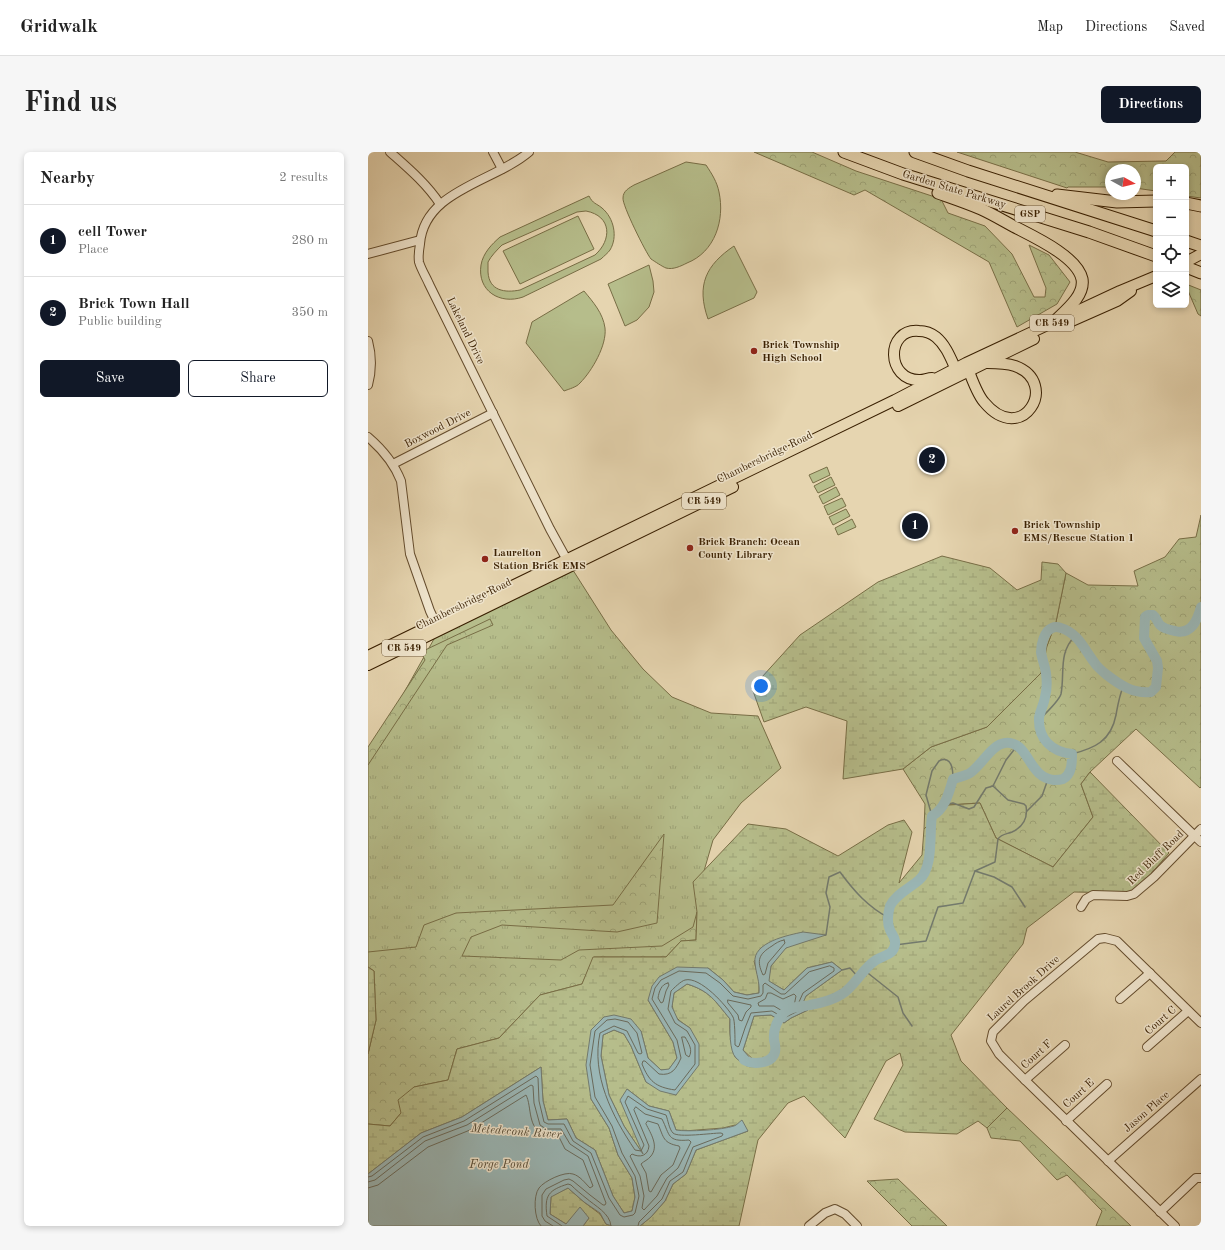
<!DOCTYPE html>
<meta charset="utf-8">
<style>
:root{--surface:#fff;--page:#f6f6f6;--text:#222;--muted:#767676;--line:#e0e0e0;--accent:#111827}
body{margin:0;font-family:"Old Standard TT",serif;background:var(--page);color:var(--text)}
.controls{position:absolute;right:12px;top:12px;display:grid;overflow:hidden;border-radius:6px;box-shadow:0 2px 6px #0003}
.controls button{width:36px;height:36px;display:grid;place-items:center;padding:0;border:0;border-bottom:1px solid var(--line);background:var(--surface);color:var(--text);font:20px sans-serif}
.compass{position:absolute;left:737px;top:12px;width:36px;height:36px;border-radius:50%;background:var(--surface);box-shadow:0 2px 6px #0003;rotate:98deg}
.you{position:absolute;left:393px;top:534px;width:14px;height:14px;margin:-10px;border:3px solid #fff;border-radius:50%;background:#1a73e8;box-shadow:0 0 0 6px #1a73e833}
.badge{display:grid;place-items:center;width:26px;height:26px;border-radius:50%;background:var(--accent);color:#fff;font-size:13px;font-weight:700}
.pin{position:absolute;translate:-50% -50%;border:2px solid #fff;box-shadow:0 1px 4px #0006}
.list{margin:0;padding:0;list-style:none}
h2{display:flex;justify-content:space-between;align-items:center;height:52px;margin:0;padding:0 16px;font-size:17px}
h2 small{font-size:13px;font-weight:400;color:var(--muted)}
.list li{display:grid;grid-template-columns:26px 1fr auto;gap:12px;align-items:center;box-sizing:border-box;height:72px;padding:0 16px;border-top:1px solid var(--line)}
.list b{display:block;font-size:15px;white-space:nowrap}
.list p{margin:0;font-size:13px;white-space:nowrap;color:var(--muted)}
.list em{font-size:13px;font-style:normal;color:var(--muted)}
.actions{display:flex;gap:8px;padding:12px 16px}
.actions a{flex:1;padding:9px 0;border:1px solid var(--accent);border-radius:6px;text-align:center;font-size:14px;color:var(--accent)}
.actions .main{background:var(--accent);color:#fff}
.icon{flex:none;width:22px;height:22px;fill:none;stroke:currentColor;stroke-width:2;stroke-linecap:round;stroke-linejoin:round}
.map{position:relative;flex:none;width:833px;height:1074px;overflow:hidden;border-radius:6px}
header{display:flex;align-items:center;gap:24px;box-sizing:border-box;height:56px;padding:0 20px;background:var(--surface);border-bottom:1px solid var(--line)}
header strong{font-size:19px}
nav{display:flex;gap:22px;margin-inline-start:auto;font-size:14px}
.intro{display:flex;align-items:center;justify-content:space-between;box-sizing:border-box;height:96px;padding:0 24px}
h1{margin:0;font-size:28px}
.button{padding:10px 18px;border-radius:6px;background:var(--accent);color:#fff;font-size:14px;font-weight:700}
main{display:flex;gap:24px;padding:0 24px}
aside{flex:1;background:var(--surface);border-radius:6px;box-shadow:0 2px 6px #0003}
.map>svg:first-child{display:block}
.grass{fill:url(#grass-tufts);stroke:#786e46}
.forest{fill:url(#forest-crowns);stroke:#786e46}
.wetland{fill:url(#wetland-marsh);stroke:#786e46}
.pitch{fill:#b6bd8b;stroke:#786e46;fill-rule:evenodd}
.water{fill:#9ab6b5;stroke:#737a6d}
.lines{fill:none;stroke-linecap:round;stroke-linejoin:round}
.shore{stroke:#6a6a5b;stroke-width:1}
.stream{stroke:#737a6d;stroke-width:1.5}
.river{stroke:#9ab6b5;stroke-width:10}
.minor-casing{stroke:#644c2d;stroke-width:10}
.major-casing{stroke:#391f01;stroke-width:12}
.highway-casing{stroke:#391f01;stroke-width:13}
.minor{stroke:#efe4cc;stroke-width:8}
.major{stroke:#e6d5b0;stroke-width:10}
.highway{stroke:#e6d5b0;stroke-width:11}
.poi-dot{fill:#8f2418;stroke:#efe4cc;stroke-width:1.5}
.labels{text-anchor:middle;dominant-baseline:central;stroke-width:3;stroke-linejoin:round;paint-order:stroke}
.shield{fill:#efe4cc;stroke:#705a3e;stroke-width:1}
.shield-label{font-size:10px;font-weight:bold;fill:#391f01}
.street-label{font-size:11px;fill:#391f01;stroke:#efe4cc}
.poi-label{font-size:11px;font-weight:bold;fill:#391f01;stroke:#efe4cc;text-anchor:start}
.water-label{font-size:12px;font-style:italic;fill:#564c37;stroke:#efe4cc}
</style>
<header>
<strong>Gridwalk</strong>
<nav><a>Map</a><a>Directions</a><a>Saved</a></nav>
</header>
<div class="intro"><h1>Find us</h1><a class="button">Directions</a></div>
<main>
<aside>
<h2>Nearby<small>2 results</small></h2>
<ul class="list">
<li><span class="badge">1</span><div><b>cell Tower</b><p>Place</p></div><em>280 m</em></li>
<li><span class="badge">2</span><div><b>Brick Town Hall</b><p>Public building</p></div><em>350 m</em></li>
</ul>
<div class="actions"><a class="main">Save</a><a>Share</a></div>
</aside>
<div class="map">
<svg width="833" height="1074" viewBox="0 0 833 1074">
<defs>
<pattern id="grass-tufts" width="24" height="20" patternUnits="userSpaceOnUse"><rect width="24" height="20" fill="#b6bd8b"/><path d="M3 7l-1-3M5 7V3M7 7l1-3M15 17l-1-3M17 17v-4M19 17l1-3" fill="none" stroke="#9da276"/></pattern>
<pattern id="forest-crowns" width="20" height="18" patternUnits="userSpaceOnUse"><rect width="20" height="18" fill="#b6bd8b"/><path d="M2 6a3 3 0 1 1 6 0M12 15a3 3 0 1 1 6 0" fill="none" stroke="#9da276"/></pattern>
<pattern id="wetland-marsh" width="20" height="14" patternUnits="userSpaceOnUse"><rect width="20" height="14" fill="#b6bd8b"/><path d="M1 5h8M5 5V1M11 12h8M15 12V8" fill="none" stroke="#9da276"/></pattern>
</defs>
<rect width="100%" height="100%" fill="#e6d5b0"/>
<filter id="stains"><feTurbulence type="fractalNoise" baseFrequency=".005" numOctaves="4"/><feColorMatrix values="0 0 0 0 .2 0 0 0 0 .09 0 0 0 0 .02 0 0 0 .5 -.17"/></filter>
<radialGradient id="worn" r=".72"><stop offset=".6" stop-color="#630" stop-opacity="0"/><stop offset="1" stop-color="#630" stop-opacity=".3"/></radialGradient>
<path class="grass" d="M203 415 243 478 275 517 304 545 343 561 390 564 413 616 373 651 345 688 336 719 329 777 307 798 185 818 0 808V605L71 478Z"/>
<g class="forest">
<path d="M386 0H444L488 19 573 47 580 61 617 74 644 102 666 145H677L678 136 661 93 681 103 702 130 689 152 649 175 621 110 497 38 486 43Z"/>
<path d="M589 0H707L740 10 798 9 807 0H833V46L818 44V15H788V39L767 36V18H743V35H700L699 36Z"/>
<path d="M818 132 833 138V164L830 162 818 134Z"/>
<path d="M833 363V635L832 636 768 577 722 620 713 632 725 665 685 715 628 686 612 651 581 653 556 677 557 652 535 617 563 595 619 575 679 494 688 470 698 421 720 433 770 434 766 419 797 405 811 387 828 385Z"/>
<path d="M122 467 125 473 79 493 0 613V595L57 508 53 500Z"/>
<path d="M296 682 289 771 249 780 134 773 103 785 94 804 193 808 211 798 294 794 325 775 329 760 328 788 313 789 298 805H226L214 832 172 843 131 886 89 897 80 928 46 935 33 961 22 974 0 972V902L8 868 6 819 0 815V800L48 795 56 773 88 761 245 753Z"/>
<path d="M639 956 763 1074H728L734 1059 699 1023 689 1028 652 989 623 986 619 976Z"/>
<path d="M530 1027 579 1074H544L499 1029Z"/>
</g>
<g class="wetland">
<path d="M574 404 622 416 649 438 673 428 674 410 690 412 698 421 688 470 679 494 673 521 619 575 563 595 535 617 475 627 479 569 438 555 396 570 384 536 432 483 510 430Z"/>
<path d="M722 620 801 701 769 738 753 741 706 740 659 776 655 792 583 883 593 909 639 956 619 976 610 969 589 982 537 980 506 967 535 913 532 901 518 909 477 986 436 944 420 951 390 988 371 1074H272L283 1065 297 1049 305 1032 318 1022 328 998 380 979 367 973 355 976 316 979 308 978 301 959 281 954 259 937 277 1005 256 974 241 943 233 904 235 883 246 878 256 882 263 894 278 930 308 943 322 876C305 865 302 861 306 841L319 832C342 839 347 849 362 867 361 881 363 893 367 905L388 910 375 898 386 864 403 863 416 871 423 866 440 858 434 851 438 844 474 818 464 810 439 816 416 838 400 829 403 814 418 795 435 780 386 809 391 828V841L379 843 366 840 355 828 340 816 280 848 305 890 309 906 301 918H293L280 906 273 879 236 865 223 947 241 976 250 1003 264 1026 267 1045 264 1059 256 1061 245 1044 227 998 208 986 199 967 180 968 175 949 173 915 94 965 53 981 0 1022V972L22 974 33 961 30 948 46 935 80 928 89 897 131 886 172 843 214 832 225 805H298L313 789 328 788 329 760 325 730 380 672 418 677 470 704 520 673 536 668 544 680 531 731 554 703 556 677 581 653 612 651 628 686 685 715 725 665 713 632Z"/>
<path d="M0 815 6 819 8 868 0 902Z"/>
<path d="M200 1036 216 1050 232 1062 238 1072 244 1074H215L221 1066 198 1072 182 1062 183 1044Z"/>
</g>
<g class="pitch">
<path d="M318 10 338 13C344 22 349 30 351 40 357 68 347 100 319 111 313 114 305 118 298 116 295 115 286 109 283 107 278 101 254 53 255 46 255 39 261 36 266 33Z"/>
<path d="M221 44C225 52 228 51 234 56 246 66 250 85 242 98 240 101 236 104 233 107L155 145C132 153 109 139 113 113 115 101 124 92 132 85ZM218 59C244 64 244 88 227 103L152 138C137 141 121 139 120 120 120 117 120 113 120 110 123 104 129 98 134 93L209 60Z"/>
<path d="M210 64 226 97 152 132 135 99Z"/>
<path d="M366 94 389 140 386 146 340 167C328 133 338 113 366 94Z"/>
<path d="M281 113 285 129 286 140 281 155 269 168 257 174 240 132Z"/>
<path d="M216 139C225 150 235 161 237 176 239 193 224 219 212 231 209 235 201 237 196 239L158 191 164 170Z"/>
<path d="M459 315 462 323 445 331 441 323Z"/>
<path d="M463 325 467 333 450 341 446 334Z"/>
<path d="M468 335 472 343 455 352 451 344Z"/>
<path d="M474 346 478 354 460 363 456 354Z"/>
<path d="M478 357 482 364 465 373 461 365Z"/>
<path d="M484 367 488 375 470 383 467 376Z"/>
</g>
<path class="water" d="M435 780 458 783 418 796 403 814 401 829 416 838 439 816 464 810 474 818 438 844 435 851 440 858 423 866 416 871 403 863 386 864 375 898 382 906 389 910 379 914C376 912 371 909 368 906 361 899 362 877 362 867 347 849 342 839 319 832L306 841 304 855 310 868 322 876 331 892V913L308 943 292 939 278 930 263 894 256 882 246 878 235 883 233 904 241 943 256 974 275 1002 252 948 259 937 281 954 301 959 308 978C320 980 354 978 366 974 369 973 371 970 374 968L380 979 328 998 318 1022 305 1032 297 1049 283 1065 272 1074H244L238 1072 232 1061 216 1050 200 1036 183 1045 182 1062 198 1072 212 1055 221 1066 215 1074H0V1022L53 981 94 965 173 915 175 949 180 968 199 967 208 986 227 998 245 1044 256 1061 264 1059 267 1045 264 1026 250 1003 241 976 223 947 218 913 223 878 236 865 246 863 263 867 273 879 280 906 293 918 301 917 309 906 305 890 280 848 284 834 291 825 309 815 340 816 355 828 366 840 379 843 391 841C392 830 388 822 387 811 384 790 421 783 435 780Z"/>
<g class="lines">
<g class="shore">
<path d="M416 788 417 791 400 811 397 822 395 823C388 808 391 802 404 794 408 791 411 789 416 788Z"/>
<path d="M462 814 466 816V819L435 841 431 850 433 856 432 858 416 866 404 859 383 861 377 876 371 894 370 895 367 893C367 887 367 868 365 865 359 854 332 824 317 828 313 829 306 836 303 839L300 857 307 871 319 879 327 893V912L307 938C287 935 281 929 274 912L275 909H277L291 922C304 924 308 917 313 906L309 888 284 847 287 836 293 828 311 819 338 821 352 831 365 844 380 847 393 844 395 841V833L397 831 413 842H417L441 820Z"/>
<path d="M300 831 301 833 298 839 295 850 293 851 290 846C291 840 293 832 300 831Z"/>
<path d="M400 841H403L415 847 426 842 428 844 426 854 416 860 406 854H391L390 851 397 847Z"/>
<path d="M360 848 383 853V855L378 860 374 869 371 868 370 863 360 851Z"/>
<path d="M314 885H317C321 892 325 898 321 905L318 903Z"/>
<path d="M268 955 277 962 294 967C302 983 299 990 321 988L323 990 310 1016 299 1026 289 1044 276 1058 274 1056 276 1044 272 1024 262 1004 264 1002C272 1006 280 1004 281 994L266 958Z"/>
<path d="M280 969 290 972C296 986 295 991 311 994L312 996 305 1013 293 1023 283 1040 281 1039 278 1021 273 1012C276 1009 280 1008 283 1004 291 994 283 982 278 972Z"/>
<path d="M0 1025 4 1024 55 985 96 969 168 924 170 926 171 949 176 970 180 972H196L205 989 223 1001 241 1046 252 1063 256 1065 265 1063 267 1061 271 1044 267 1024 254 1001 244 974 227 945 222 913 227 879 239 868 247 867 260 870 269 881 274 901 272 902 270 901 259 879 246 874 232 881C223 923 244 964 267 998L273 999 276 993 257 950 260 944 279 957 298 963C300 968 301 977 305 981 310 986 344 981 353 981L355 982 354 984 325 995 315 1020 302 1029 294 1047 271 1070 270 1074"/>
<path d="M0 1030 7 1028 57 989 99 973 163 933 165 934 166 951 172 973 178 977H193L202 992 220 1004 238 1051 237 1053H235L222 1043 205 1029 201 1027 196 1028 178 1037 174 1043V1064L177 1069 185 1074"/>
<path d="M0 1036 10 1033 60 995 102 978 158 943C164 954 159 978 177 982 181 983 186 982 190 983L197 997 215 1008 225 1034 222 1036C217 1031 212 1024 205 1022 197 1019 176 1029 171 1036 165 1044 166 1067 173 1074"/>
<path d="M194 1074 179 1064C176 1043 181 1038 200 1032L203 1033C208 1038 213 1042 218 1046 227 1054 242 1061 243 1074"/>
</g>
<g class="stream">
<path d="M671 568C676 563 691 549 693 542 697 521 690 501 707 484"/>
<path d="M704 602C727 596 743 589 748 563 750 552 751 545 755 535"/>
<path d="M575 653 585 651 601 657 606 655 618 636 625 634 638 608 649 594"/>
<path d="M659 659 674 644 680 627"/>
<path d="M564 664 558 643 564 619 571 609C584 603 585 618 585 627"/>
<path d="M607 719 627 710 630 687C633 682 639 682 644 680 655 675 660 666 658 654L656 652 640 648 625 634"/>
<path d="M457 783H458L462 755 458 741 461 725 472 720C486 739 500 755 521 766"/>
<path d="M527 793 558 789 570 755 595 751 607 719 626 725 644 735 657 755"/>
<path d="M474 818 482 816 490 825"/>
<path d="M496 818 530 845 535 861 544 874"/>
</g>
<path class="river" d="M376 908C385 913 404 912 407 900 408 895 407 892 406 888 405 878 409 867 417 860 423 854 434 855 442 853 453 851 465 848 474 842 487 834 494 817 508 808 516 803 526 803 527 792 528 786 524 783 522 778 519 771 520 761 522 754 528 742 542 736 551 728 566 715 561 681 564 664 577 657 581 641 585 627 591 625 597 624 602 621 613 614 624 592 637 591 641 590 647 592 651 595 663 606 666 626 686 628 689 628 692 628 695 627 704 622 704 611 704 602 684 600 670 587 671 566 672 559 676 552 677 545 679 538 679 529 678 521 677 514 674 507 673 500 673 493 676 479 684 476 686 475 690 475 693 476 710 481 716 497 726 510 729 515 734 519 739 523 752 533 765 542 783 540L788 535 790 516 789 509 776 486 777 465 780 463H785C789 466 789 470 792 473 796 477 802 478 807 479 823 483 829 469 833 455"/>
<g class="minor-casing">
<g id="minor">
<path d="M22 0C40 16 58 31 72 52"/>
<path d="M125 0 134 17"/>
<path d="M161 0C126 30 56 38 52 92 51 98 50 104 51 110 53 117 58 125 61 132L182 377 199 408"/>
<path d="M0 102 52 88"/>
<path d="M0 189C4 204 4 218 0 233"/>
<path d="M0 285C14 297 26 311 33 329L42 402 62 459 70 476"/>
<path d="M25 312 125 261"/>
<path d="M749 609 833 690"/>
<path d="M713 755 718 747 725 743 759 744 766 742 786 725 833 677"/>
<path d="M752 847 782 821"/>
<path d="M779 895 820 859"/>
<path d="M657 928 697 893"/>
<path d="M698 969 739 932"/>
<path d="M740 1009 833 927"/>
<path d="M792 1060 828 1026H833"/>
<path d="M441 1074 457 1061 467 1057 477 1062 489 1074"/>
<path d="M807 1074 657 928 631 902 623 889 625 880 656 849 730 787 737 786 749 789 833 871"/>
</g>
</g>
<g class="major-casing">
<g id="major">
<path d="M818 110 833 102"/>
<path d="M697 172 749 149 763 139"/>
<path d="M599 214C603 225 609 242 616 250 654 296 693 231 647 214 638 211 628 211 619 211"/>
<path d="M564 226C560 226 556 228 552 228 518 229 517 176 551 179 557 179 563 181 568 185 579 194 584 210 590 222"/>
<path d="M530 254 666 187"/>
<path d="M0 504 527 248 598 211 752 139 788 124"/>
<path d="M0 513 365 335"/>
</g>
</g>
<g class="highway-casing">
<g id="highway">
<path d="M476 0 535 22 721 80 788 104"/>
<path d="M547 0 600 19 788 79"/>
<path d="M570 41C584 46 599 51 613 57 624 62 634 68 645 74 664 84 709 104 714 127 717 144 697 159 686 170"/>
<path d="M689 43 749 50 788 49"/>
<path d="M818 51 833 54"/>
<path d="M818 89 833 94"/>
<path d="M818 115 833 121"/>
</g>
</g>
<use href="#minor" class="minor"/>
<use href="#major" class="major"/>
<use href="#highway" class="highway"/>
</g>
<g class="poi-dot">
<circle cx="386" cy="199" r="4"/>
<circle cx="647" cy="379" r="4"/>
<circle cx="322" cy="396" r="4"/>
<circle cx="117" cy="407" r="4"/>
</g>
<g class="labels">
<g class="shield">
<rect x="647" y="54" width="30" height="16" rx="3"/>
<rect x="662" y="163" width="44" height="16" rx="3"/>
<rect x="314" y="341" width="44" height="16" rx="3"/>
<rect x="14" y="488" width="44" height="16" rx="3"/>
</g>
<g class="shield-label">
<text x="662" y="62">GSP</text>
<text x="684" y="171">CR 549</text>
<text x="336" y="349">CR 549</text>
<text x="36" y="496">CR 549</text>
</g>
<g class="street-label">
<text transform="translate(586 38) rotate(17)">Garden State Parkway</text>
<text transform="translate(97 179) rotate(64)">Lakeland Drive</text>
<text transform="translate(70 277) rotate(-27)">Boxwood Drive</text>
<text transform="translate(397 306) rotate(-26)">Chambersbridge Road</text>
<text transform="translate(96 453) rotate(-26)">Chambersbridge Road</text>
<text transform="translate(788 706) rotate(-44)">Red Bluff Road</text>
<text transform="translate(656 837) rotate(-42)">Laurel Brook Drive</text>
<text transform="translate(793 869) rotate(-41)">Court C</text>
<text transform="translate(669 903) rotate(-42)">Court F</text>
<text transform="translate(711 942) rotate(-42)">Court E</text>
<text transform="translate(779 960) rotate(-41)">Jason Place</text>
</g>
<g class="poi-label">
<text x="394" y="193">Brick Township<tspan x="394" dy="13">High School</tspan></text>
<text x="655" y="373">Brick Township<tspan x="655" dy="13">EMS/Rescue Station 1</tspan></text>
<text x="330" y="390">Brick Branch: Ocean<tspan x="330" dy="13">County Library</tspan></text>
<text x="125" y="401">Laurelton<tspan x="125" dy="13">Station Brick EMS</tspan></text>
</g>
<g class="water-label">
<text transform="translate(148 980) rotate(4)">Metedeconk River</text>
<text x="131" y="1013">Forge Pond</text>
</g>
</g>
<rect width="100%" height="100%" filter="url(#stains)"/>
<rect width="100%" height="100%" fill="url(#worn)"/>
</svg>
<div class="controls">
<button>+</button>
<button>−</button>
<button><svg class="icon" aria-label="locate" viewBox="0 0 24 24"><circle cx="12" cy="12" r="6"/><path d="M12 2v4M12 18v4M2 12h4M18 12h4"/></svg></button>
<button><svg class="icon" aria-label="layers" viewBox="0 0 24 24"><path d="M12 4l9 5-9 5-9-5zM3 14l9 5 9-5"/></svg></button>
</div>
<svg class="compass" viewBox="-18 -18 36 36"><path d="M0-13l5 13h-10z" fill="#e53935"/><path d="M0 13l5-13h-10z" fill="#767676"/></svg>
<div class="you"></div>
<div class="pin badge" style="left:547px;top:374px">1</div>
<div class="pin badge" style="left:564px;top:308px">2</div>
</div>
</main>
